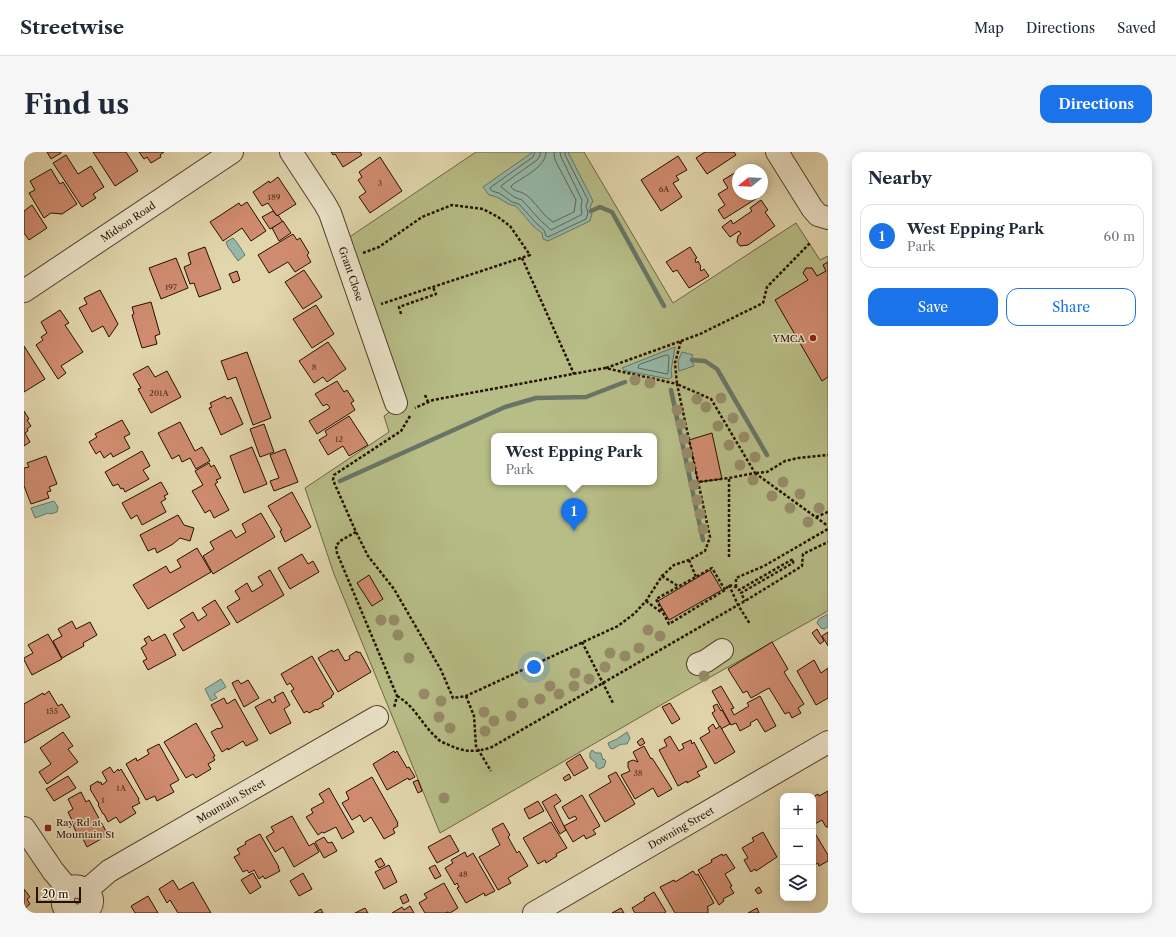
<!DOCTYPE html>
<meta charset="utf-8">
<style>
:root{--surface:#fff;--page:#f6f6f7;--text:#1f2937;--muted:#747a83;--line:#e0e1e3;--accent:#1a73e8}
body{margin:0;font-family:"Libre Caslon Text",serif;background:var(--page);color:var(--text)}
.controls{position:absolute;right:12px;bottom:12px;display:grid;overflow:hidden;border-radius:8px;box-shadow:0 2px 10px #0003}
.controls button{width:36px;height:36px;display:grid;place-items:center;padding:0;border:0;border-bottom:1px solid var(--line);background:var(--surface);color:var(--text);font:20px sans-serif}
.compass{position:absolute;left:708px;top:12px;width:36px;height:36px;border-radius:50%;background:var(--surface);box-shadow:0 2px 10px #0003;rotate:252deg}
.scale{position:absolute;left:12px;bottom:10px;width:45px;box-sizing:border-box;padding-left:4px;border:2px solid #251001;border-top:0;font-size:11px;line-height:14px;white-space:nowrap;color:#251001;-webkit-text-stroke:3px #ece4ca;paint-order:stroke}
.you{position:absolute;left:510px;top:515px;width:14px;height:14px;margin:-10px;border:3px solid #fff;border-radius:50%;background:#1a73e8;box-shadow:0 0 0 6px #1a73e833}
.badge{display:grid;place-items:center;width:26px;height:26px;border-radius:50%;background:var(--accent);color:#fff;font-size:13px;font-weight:700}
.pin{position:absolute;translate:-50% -33px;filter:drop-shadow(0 1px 2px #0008)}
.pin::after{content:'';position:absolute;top:21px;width:14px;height:12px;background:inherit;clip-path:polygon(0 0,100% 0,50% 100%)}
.popup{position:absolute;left:467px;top:281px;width:166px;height:52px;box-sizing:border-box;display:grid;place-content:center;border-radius:8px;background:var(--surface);filter:drop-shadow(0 1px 3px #0005);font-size:13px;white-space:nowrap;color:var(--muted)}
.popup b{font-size:15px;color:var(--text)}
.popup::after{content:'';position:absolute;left:50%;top:100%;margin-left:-8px;border:8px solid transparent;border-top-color:var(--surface)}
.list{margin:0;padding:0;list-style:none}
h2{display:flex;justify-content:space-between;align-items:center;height:52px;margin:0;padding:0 16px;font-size:17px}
h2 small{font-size:13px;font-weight:400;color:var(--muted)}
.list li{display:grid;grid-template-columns:26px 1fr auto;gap:12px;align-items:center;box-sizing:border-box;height:64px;margin:0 8px 8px;padding:0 8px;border:1px solid var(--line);border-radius:12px}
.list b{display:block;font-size:15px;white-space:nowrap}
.list p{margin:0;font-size:13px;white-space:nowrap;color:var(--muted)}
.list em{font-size:13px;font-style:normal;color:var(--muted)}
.actions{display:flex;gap:8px;padding:12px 16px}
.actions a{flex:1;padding:9px 0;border:1px solid var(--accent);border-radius:12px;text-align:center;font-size:14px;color:var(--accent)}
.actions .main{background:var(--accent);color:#fff}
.icon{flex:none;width:22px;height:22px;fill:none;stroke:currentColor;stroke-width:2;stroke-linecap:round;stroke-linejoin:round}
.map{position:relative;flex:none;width:804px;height:761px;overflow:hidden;border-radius:12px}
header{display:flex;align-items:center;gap:24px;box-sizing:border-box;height:56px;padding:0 20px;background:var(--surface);border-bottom:1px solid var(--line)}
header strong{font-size:19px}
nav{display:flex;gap:22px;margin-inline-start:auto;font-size:14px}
.intro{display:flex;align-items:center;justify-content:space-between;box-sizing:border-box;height:96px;padding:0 24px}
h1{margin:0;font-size:28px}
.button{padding:10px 18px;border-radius:12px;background:var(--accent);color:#fff;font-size:14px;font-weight:700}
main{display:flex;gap:24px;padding:0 24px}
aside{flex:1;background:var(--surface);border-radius:12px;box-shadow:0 2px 10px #0003}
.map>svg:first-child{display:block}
.green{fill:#b7bd87;stroke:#6e6644;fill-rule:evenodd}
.water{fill:#95b9a9;stroke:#687566}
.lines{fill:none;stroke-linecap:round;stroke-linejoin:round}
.shore{stroke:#5d6455;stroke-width:1}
.stream{stroke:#687566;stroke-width:4.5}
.building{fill:#d08c70;stroke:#251001}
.minor-casing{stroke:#54422c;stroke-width:24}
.path{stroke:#251001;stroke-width:2.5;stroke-dasharray:3 2;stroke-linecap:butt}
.minor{stroke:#ece4ca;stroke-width:22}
.tree{fill:#968b68}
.poi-dot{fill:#8f2418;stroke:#ece4ca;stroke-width:1.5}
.labels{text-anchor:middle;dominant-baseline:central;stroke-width:3;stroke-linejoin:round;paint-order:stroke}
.number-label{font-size:8px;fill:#502f1d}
.street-label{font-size:10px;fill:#251001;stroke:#ece4ca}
.poi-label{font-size:10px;fill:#251001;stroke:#ece4ca;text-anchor:end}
</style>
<header>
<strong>Streetwise</strong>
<nav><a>Map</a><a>Directions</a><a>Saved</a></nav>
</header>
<div class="intro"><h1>Find us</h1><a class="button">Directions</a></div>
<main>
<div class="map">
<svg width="804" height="761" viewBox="0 0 804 761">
<rect width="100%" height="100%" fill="#e2d6ad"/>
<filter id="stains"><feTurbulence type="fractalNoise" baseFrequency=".005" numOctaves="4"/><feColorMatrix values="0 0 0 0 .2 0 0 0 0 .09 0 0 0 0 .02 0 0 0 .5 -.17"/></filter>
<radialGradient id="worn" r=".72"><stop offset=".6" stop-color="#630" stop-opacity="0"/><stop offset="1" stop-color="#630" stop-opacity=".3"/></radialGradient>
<path class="green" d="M452 0H560L649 151 772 71 796 108 804 104V459L656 542 416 681 310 422 281 336 365 280 360 264 382 248 324 86ZM470 284H630V330H470Z"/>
<g class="water">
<path d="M509 0H544L569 49 566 55 568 61 566 69 524 89 519 87 518 81 510 75 492 54C481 53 478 45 465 43L459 35Z"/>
<path d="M209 86C214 91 217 97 221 103L214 109 204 95 202 90Z"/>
<path d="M651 195 647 219 648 225 645 227 603 219 600 218 598 216Z"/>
<path d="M658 200 669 203 667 207 670 214 655 219 654 209Z"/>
<path d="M30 349 34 355 33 360 26 362 24 361 11 366 7 356Z"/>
<path d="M804 462V475L800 477 797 476 793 471 795 467Z"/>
<path d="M197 527 202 535 190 542 193 546 187 549 181 537Z"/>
<path d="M603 580 606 586 603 592C596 592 595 593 589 597L586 596 584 591 593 587Z"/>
<path d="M568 598 572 601H577L579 608 580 607 582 609 580 615 575 617 572 615V611L566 606V601Z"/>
</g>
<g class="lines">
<g class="shore">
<path d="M511 0 509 5 467 35 466 37 468 39 475 41 488 50 495 52 513 72 520 78 522 84 524 85 562 67 564 61 562 54 564 48 541 3V0"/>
<path d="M516 0V4L513 8 478 33 477 35 490 45 498 48 516 68 527 78 557 63 558 62 557 55 558 48 537 5 536 0"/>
<path d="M522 0C522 15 499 25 488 33L487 35C491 40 496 39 501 42 512 50 518 63 529 70L550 60 552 48 531 8 530 0"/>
<path d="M642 203H644L645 205 644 221 643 222 614 216 615 213Z"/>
</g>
<g class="stream">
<path d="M567 59 576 55 588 60 640 154"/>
<path d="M668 208 681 209 693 217 743 303"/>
<path d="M647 238 679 388"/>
<path d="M316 329 481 255 512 246 562 245 601 230"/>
</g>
</g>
<g class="building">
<path d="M23 0H37V1L27 7Z"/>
<path d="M69 0H102L114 19 91 34Z"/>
<path d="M115 0H140L136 3 137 5 127 11 123 5 120 7Z"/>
<path d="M307 0H336L338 3 319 15 311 2 309 3Z"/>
<path d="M681 0H710L712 3 683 22 672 6Z"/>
<path d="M42 3 54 22 67 14 80 35 69 42 72 46 58 55 29 11Z"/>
<path d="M654 4 663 18 652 24 655 28 649 31 658 45 637 59 617 28Z"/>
<path d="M356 5 378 39 346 61 335 45 342 40 334 28 338 25 335 20Z"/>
<path d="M27 17 36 32 39 30 53 52 38 62 27 61 20 66 5 41 11 38 6 29Z"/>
<path d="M714 19V42L738 43 700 67 694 58 701 53 694 42 704 36 699 28Z"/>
<path d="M254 25 272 52 253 64 244 51 238 54 229 40 245 29 246 31Z"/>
<path d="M737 48 744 58 741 60 751 74 724 93 716 94 713 90 714 84 717 82 715 79 706 85 698 75 707 68 709 72 728 59 726 56Z"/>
<path d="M223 50 242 79 227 89 218 76 199 89 186 70 215 51 217 54Z"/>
<path d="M8 53 23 76 5 88 0 81V59Z"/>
<path d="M249 59 253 64 254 63 259 70 246 77 238 65Z"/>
<path d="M259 69 267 81 255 89 248 76Z"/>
<path d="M269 82 273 88 276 86 285 101 283 103 287 110 271 120 264 110 245 121 234 103Z"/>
<path d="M181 95 197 137 175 145 170 131 166 132 160 115 167 112 164 101Z"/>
<path d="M666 95 673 106 671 107 672 111 674 109 677 115 676 116 677 119 680 117 685 124 665 136 653 118 649 120 642 110Z"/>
<path d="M152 106 164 136 137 147 125 116Z"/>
<path d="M804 110V225L798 229 751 148 784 128 779 121 782 116H788L793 124 802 119 799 113Z"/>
<path d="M280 118 298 145 279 157 261 130Z"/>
<path d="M213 119 216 128 209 131 205 122Z"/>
<path d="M76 138 94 172 85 185 79 174 68 180 55 156 63 152 60 146Z"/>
<path d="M127 150 136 182 131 184 133 192 118 196 108 163 110 162 108 155Z"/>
<path d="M292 153 310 182 288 196 269 167Z"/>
<path d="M36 158 45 171 41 173 59 200 37 214 42 221 34 227 12 193 19 188 17 185 23 181 17 170Z"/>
<path d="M304 190 322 217 303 230 299 225 290 231 275 209Z"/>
<path d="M0 194 21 227 0 240Z"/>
<path d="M223 200 247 266 229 273 212 225 204 228 197 209Z"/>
<path d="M124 214 131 225 143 219 157 245 127 261 114 237 117 236 109 222Z"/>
<path d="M313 229 320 240 323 238 330 249 327 251 331 258 293 282 285 269 306 256 303 252 299 254 291 242Z"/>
<path d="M201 244 203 247 207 245 219 272 197 283 185 256 188 255 186 251Z"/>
<path d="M0 259 5 267 3 268 7 274 3 277 4 279 1 281 6 290 0 294Z"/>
<path d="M325 264 344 293 325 304 319 294 304 303 295 288 303 283 301 279Z"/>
<path d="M98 268 106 282 100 285 106 296 89 305 87 301 80 306 76 299 72 302 65 290 73 285 71 282Z"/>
<path d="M156 270 171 299 178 295 186 309 172 317 166 306 158 310 155 303 148 307 134 281Z"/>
<path d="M240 272 250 300 236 305 226 277Z"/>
<path d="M688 281 698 327 674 330 665 288Z"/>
<path d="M228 295 243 332 220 341 206 304Z"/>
<path d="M261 297 274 330 250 339 246 329 255 326 246 303Z"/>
<path d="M118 299 126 314 119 318 125 327 101 340 99 336 97 337 94 332 89 334 81 320Z"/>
<path d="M22 304 33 332 25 335 27 339 23 340 25 346 7 352 0 334V316L5 315 3 311Z"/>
<path d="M185 311 187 315 190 313 197 326 192 328 194 330 191 332 205 358 190 366 186 358 181 361 168 339 179 333 171 319Z"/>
<path d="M137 330 144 342 140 344 142 347 137 350 142 360 118 373 113 363 107 367 98 351Z"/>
<path d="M268 340 287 375 261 390 256 379 258 378 244 354Z"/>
<path d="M237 361 251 385 189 422 179 404 190 397 186 390 207 378 212 386 222 380 218 372Z"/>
<path d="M154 363 160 373 170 376 166 389 156 386 149 392 133 401 131 396 124 399 116 383Z"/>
<path d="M173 396 187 420 124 457 109 433 142 414 146 421 157 415 153 408Z"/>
<path d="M278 402 284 412 289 409 295 420 266 437 254 416Z"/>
<path d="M246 418 260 443 213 471 203 455 216 447 211 439 223 431 228 440 239 433 234 425Z"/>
<path d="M686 418 698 438 645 468 634 449Z"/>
<path d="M345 423 359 447 348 454 333 431Z"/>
<path d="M191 448 206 472 159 499 149 482 161 475 156 468 169 460 174 469 183 463 178 456Z"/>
<path d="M48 469 52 477 66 470 73 483 59 491 60 494 38 506 29 489 38 484 34 477Z"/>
<path d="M793 477 800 489 796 492 788 481Z"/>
<path d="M804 480V494L798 484Z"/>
<path d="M24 482 38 507 8 523 0 508V506L9 501 4 493Z"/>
<path d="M141 482 152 503 124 518 119 509 123 507 117 496 123 492 120 487 125 484 128 489Z"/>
<path d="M748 490 764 517 760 520 780 552 774 556 777 561 768 566 765 560 761 562 745 536 727 546 723 539 719 541 704 517Z"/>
<path d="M314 497 321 509 326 507 325 504 333 499 334 501 336 500 347 520 314 540 294 506 308 498 309 500Z"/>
<path d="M288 504 310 542 307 544 308 545 298 551 300 554 293 558 292 557 285 561 283 559 280 561 267 539 270 537 266 531 263 533 257 522Z"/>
<path d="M790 508 797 521 804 516V546L792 553 773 519Z"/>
<path d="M214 528 217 532 224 528 235 546 220 555 208 531Z"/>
<path d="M697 534 710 556 707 557 710 563 725 554 723 551 736 544 752 574 741 580 733 567 726 571 727 573 716 579 712 571 707 573 688 539Z"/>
<path d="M25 539 34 554 38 552 46 565 0 591V552L19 541 20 543Z"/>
<path d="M259 540 266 553 260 557 267 571 246 582 231 555 246 547 248 551 252 549 250 545Z"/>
<path d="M200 546 203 552 211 547 234 588 222 594 219 589 204 598V596L198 600 187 580 194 576 195 577 199 575 187 553Z"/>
<path d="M646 551 656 567 648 572 638 555Z"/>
<path d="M693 552 697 559 698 558 706 572 697 577 688 561 691 559 689 554Z"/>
<path d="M172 571 191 604 189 605 191 608 184 612 187 617 172 626 169 622 162 626 140 590Z"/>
<path d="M689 572 692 577 696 574 711 600 691 612 676 586 686 580 684 576Z"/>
<path d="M39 580 49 594 44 597 54 610 23 632 15 620 27 612 16 596Z"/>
<path d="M646 584 655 599 660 596 658 592 667 588 668 592 670 590 683 615 673 620 676 624 663 631V629L654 634 635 598 643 594 640 588Z"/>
<path d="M618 586 621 591 616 594 613 590Z"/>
<path d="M135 592 155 628 146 633 150 640 133 649 131 644 122 648 102 612 112 606 113 609 125 602 123 598Z"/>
<path d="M620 594 627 607 628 606 648 637 634 645 629 636 611 647 597 623 606 619 604 615V610L609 608 614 610 609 600Z"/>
<path d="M370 599 371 601 373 599 383 616 385 615 391 625 385 628 384 626 363 638 349 612Z"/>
<path d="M556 602 564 616 550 624 542 611Z"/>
<path d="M86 615 90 621 94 617 95 619 97 617 115 647 114 648 116 651 108 655 112 661 96 671 92 665 84 670 80 662H79L74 653 75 652 66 637 67 636 66 634 74 629 75 631 77 630 78 633 83 629 78 620Z"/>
<path d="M592 620 611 652 581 670 565 643 587 630 584 624Z"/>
<path d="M545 622 547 626 541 629 539 626Z"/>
<path d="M44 624 52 636 30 649 22 637Z"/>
<path d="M348 625 374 671 373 672 374 674 369 677 371 681 360 687 347 665 340 670 336 663 328 668 318 651 325 647 322 640Z"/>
<path d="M394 628 398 639 394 641 389 630Z"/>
<path d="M305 636 330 680 318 687 312 675 300 681 298 680 294 683 282 665 289 661 287 657 300 650 295 642Z"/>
<path d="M804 639V675H802L798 668 789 673V645L794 642 795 644Z"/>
<path d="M57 640 62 650 65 648 84 683 63 695 56 681 53 682 49 673 50 672 44 660 49 657 44 647Z"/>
<path d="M532 642 537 649 530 654 542 678 536 682 518 650Z"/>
<path d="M558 643 576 674 569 678 572 682 562 687 560 683 549 690 540 674 553 667 551 664 545 667 538 655Z"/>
<path d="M514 649 520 659 505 667 500 657Z"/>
<path d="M268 664 285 694 290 691 295 700 270 715 259 695 251 700 242 685 250 680 247 675Z"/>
<path d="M527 670 543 696 532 702 533 704 522 711 521 708 514 712 499 686Z"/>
<path d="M479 671 486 683 484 685 493 701 495 699 504 714 484 726 487 731 474 738 455 705 476 693 468 677Z"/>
<path d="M789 678 804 703V709L795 714 794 711 789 714Z"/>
<path d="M739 680 753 705 732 719 731 717 727 720 720 708 724 706 718 696 730 689 728 686Z"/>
<path d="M236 682 255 715H254L256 719 241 727 239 724 235 727 230 718 225 721 223 718 219 720 210 705 216 702 213 697 222 692 221 690Z"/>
<path d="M426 683 435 699 413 711 404 695Z"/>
<path d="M300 685 304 691 308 690 313 699 300 706 291 690Z"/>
<path d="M441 700 443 705 449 701 471 739 461 744 460 741 442 751 433 736 435 735 433 731 431 733 421 716 429 711 427 708Z"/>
<path d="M698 702 699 704 702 702 711 716 701 722 708 734 706 735 710 741 699 747 700 749 695 753 674 718 688 710 687 708Z"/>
<path d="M357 706 361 713 355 716 351 709Z"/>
<path d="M365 713 373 730 360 737 351 720Z"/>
<path d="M411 713 417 724 411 727 405 716Z"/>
<path d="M669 719 672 723 674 722 690 751 683 755 684 756V761H651L636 735 650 728 651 730Z"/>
<path d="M229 721 237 735 226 742 217 728Z"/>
<path d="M279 721 288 737 275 744 266 729Z"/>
<path d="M149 728 155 738 169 730 187 761H154L146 748 143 751 135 737Z"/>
<path d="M420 731 434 756 426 761H424V760L421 761H401L395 751 403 746 400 742Z"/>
<path d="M735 735 738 740 734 742 731 738Z"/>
<path d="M0 737 6 745 3 747 6 752 0 757Z"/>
<path d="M630 740 642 760 640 761H611L608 756 621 748 620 746Z"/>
<path d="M382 742 385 749 379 752 376 745Z"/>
<path d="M124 744 134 761H111L107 754Z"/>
<path d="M386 754 390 761H368L378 755 380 758Z"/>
<path d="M341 756 344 761H331Z"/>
<path d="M597 756 600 761H588Z"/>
<path d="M733 756 735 761H724Z"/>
<path d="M297 757 299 761H290Z"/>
</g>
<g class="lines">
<g class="minor-casing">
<g id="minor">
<path d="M267 0 301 52 306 61 372 251"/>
<path d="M753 0 788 56 794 63 804 66"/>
<path d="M0 139 208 0"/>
<path d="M674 512 682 509 698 498"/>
<path d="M0 676 29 719 44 737"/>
<path d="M63 738 85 719 353 565"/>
<path d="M46 761C41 758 38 754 39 748 40 720 85 741 61 761"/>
<path d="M510 761 804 590"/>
</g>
</g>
<g class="path">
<path d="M339 101 355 95 398 65 428 53 459 57 474 65 486 74 506 103 357 152"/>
<path d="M498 106 550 222"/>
<path d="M377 162 375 155 412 142 409 135"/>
<path d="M657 189 676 182 739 151 743 135 786 91"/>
<path d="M582 216 657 189 651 211 653 232 687 247 731 321 705 326 674 330"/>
<path d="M401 243 404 250"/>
<path d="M386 264 377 279 310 323 309 328 332 380 344 404 370 437 417 518 429 546 442 544 594 474 611 461 622 449 638 424 650 413 665 408 681 399 686 385 653 232 581 216 409 248 391 256"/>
<path d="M731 321 804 374"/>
<path d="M732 321 743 320 761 309 774 306 804 303"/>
<path d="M792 365 804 360"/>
<path d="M332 380 316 389 312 394 313 401 373 544 370 556"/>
<path d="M705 405V326"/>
<path d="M665 408 672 425"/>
<path d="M638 424 654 434"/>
<path d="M705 433 714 453 726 472"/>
<path d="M712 435V426L740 414 804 377"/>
<path d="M701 438 688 416 632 447 645 472 701 438 705 433 712 435 715 438 769 407V411L717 441 721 449"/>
<path d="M622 449 637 460"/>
<path d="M558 490 589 551"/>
<path d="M373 544C391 554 398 573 413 586 415 589 420 591 423 592 438 600 452 601 468 595L721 449 778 414 779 402 804 390"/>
<path d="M442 544 450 564 452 594 467 619"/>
</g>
<use href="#minor" class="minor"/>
</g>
<g class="tree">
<circle cx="611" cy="228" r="5.5"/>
<circle cx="626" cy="231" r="5.5"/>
<circle cx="697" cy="246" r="5.5"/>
<circle cx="673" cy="247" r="5.5"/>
<circle cx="682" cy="255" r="5.5"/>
<circle cx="653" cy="258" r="5.5"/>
<circle cx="709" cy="266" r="5.5"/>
<circle cx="657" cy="272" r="5.5"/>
<circle cx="694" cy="274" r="5.5"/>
<circle cx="720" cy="285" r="5.5"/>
<circle cx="660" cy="287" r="5.5"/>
<circle cx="705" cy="293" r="5.5"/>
<circle cx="663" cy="301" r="5.5"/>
<circle cx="731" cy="305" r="5.5"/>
<circle cx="716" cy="313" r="5.5"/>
<circle cx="666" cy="315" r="5.5"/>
<circle cx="729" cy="328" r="5.5"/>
<circle cx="759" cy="330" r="5.5"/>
<circle cx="670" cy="333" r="5.5"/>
<circle cx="776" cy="342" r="5.5"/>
<circle cx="748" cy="344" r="5.5"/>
<circle cx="673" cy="348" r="5.5"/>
<circle cx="766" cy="356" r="5.5"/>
<circle cx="795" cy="356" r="5.5"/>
<circle cx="676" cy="362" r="5.5"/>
<circle cx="784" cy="370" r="5.5"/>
<circle cx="679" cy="377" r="5.5"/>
<circle cx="357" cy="468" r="5.5"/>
<circle cx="370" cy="468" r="5.5"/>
<circle cx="624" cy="478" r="5.5"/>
<circle cx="374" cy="483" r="5.5"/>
<circle cx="636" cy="484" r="5.5"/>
<circle cx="615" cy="496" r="5.5"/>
<circle cx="586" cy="501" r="5.5"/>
<circle cx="601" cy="504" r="5.5"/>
<circle cx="385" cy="506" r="5.5"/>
<circle cx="581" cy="515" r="5.5"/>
<circle cx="551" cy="521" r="5.5"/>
<circle cx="680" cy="524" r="5.5"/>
<circle cx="565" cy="527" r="5.5"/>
<circle cx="526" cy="534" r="5.5"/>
<circle cx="550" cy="534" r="5.5"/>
<circle cx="400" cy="542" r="5.5"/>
<circle cx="535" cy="542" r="5.5"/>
<circle cx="516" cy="547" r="5.5"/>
<circle cx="417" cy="549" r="5.5"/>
<circle cx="499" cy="551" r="5.5"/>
<circle cx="460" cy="560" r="5.5"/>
<circle cx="487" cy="564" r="5.5"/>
<circle cx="415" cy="565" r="5.5"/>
<circle cx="470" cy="569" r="5.5"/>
<circle cx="426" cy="576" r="5.5"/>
<circle cx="461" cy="579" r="5.5"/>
<circle cx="420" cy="646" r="5.5"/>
</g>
<g class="poi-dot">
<circle cx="789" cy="186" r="4"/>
<rect x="20" y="672" width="8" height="8" rx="2"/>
</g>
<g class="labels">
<g class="number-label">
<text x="356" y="31">3</text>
<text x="640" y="37">6A</text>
<text x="250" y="45">189</text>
<text x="147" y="135">197</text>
<text x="290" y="215">8</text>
<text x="135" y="241">201A</text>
<text x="315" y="287">12</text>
<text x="28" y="559">155</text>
<text x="614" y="621">38</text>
<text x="97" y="636">1A</text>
<text x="79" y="648">1</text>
<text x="439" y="722">48</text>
</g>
<g class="street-label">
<text transform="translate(104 70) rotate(-34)">Midson Road</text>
<text transform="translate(327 122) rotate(71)">Grant Close</text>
<text transform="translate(207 649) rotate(-30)">Mountain Street</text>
<text transform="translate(657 676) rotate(-30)">Downing Street</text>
</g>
<g class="poi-label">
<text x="781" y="186">YMCA</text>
<text x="32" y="670" text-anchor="start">Ray Rd at<tspan x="32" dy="12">Mountain St</tspan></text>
</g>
</g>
<rect width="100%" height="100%" filter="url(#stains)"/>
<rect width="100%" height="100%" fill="url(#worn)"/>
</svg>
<div class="controls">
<button>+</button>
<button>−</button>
<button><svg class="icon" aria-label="layers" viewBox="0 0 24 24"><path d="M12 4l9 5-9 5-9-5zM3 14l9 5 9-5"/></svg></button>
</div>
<svg class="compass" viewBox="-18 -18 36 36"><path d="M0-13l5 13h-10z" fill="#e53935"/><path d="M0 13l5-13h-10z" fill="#747a83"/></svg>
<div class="scale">20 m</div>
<div class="you"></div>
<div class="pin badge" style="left:550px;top:379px">1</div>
<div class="popup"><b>West Epping Park</b>Park</div>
</div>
<aside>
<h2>Nearby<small></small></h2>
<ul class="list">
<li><span class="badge">1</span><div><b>West Epping Park</b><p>Park</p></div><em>60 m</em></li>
</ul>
<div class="actions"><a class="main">Save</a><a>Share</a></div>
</aside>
</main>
